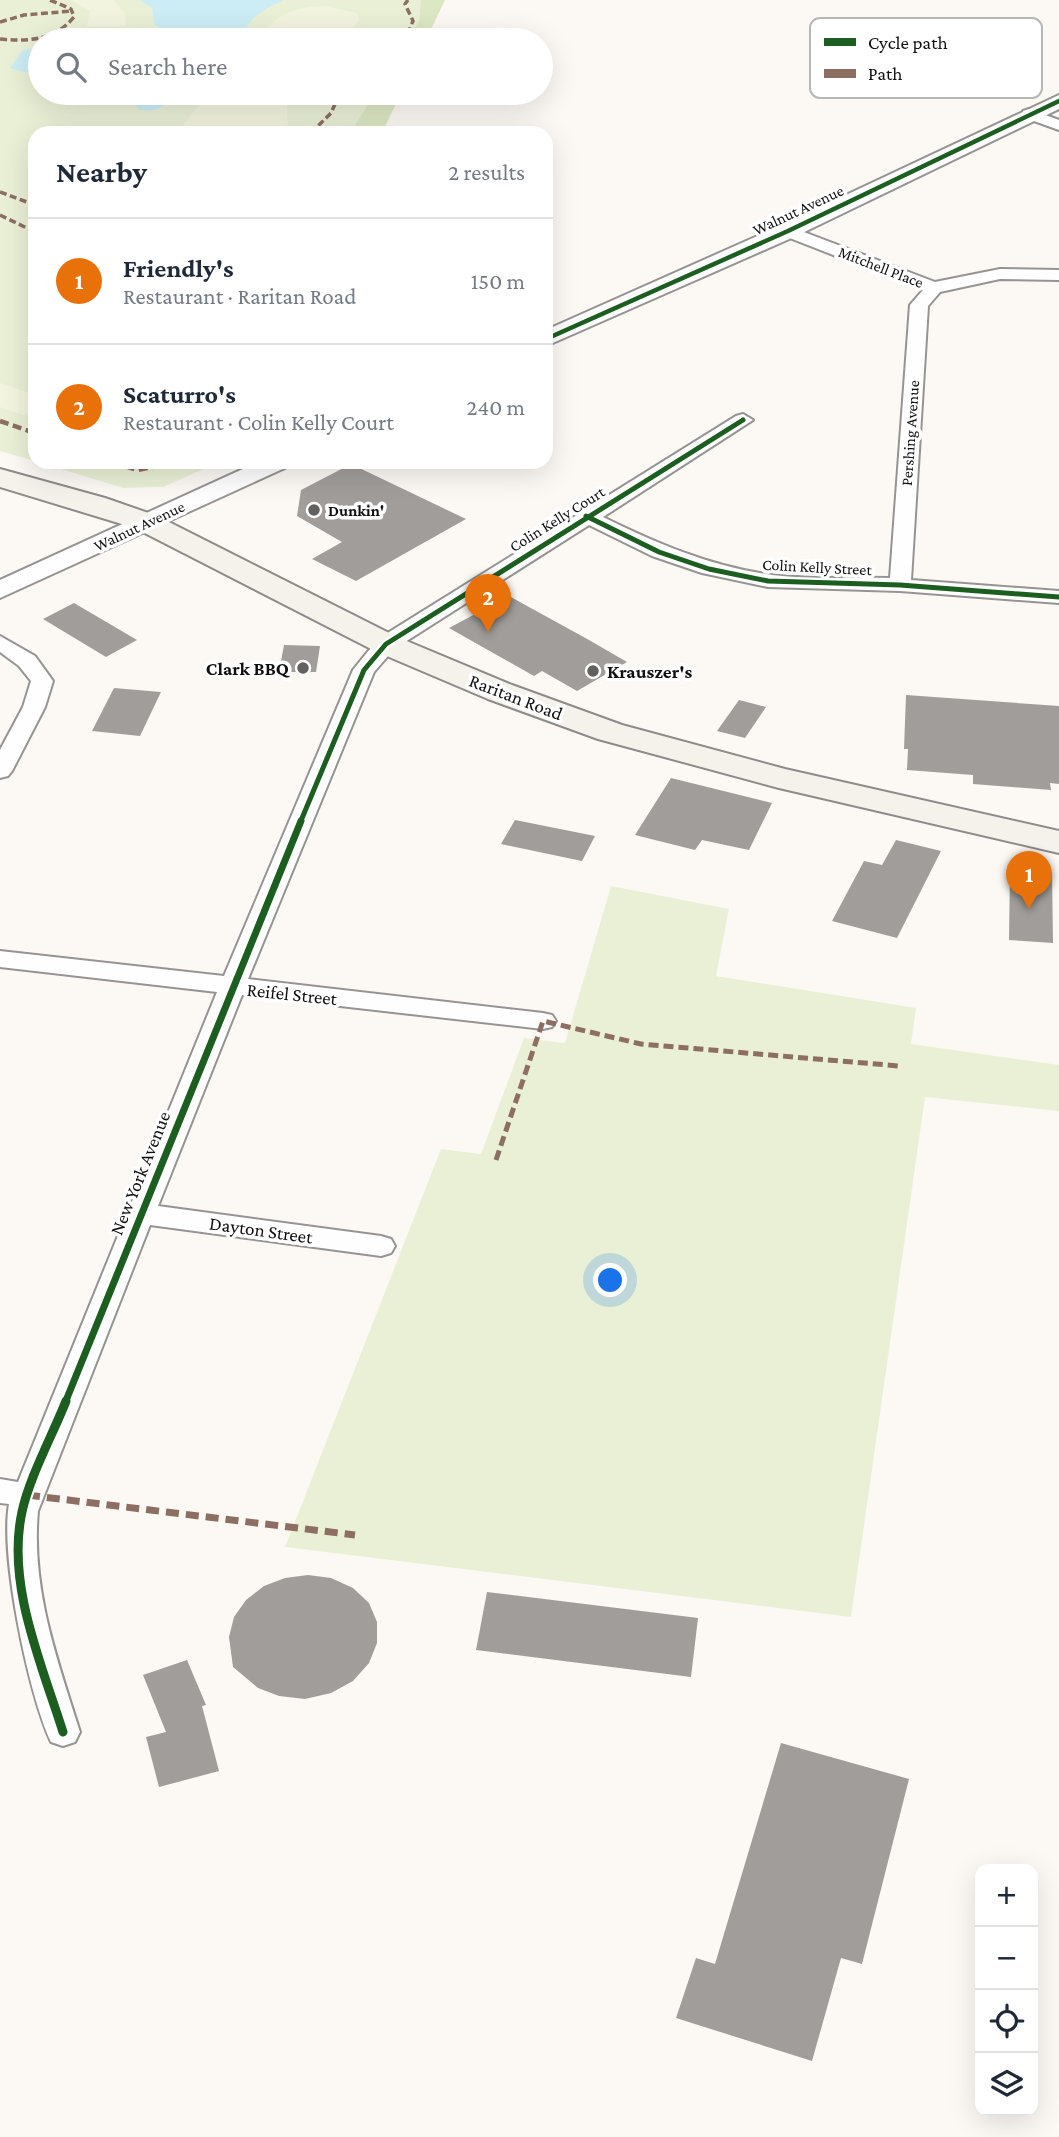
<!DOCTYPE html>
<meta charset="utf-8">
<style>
:root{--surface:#fff;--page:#f2f2f3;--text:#1f2937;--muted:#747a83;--line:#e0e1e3;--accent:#626160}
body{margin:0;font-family:"Crimson Pro",serif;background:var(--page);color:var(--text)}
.controls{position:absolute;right:21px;bottom:21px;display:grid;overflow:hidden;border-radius:14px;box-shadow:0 7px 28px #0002}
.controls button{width:63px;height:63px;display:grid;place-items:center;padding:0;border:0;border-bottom:2px solid var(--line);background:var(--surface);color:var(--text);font:35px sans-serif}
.you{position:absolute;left:611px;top:1281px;width:24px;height:24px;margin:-18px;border:5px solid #fff;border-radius:50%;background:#1a73e8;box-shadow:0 0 0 10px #1a73e833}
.badge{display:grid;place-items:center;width:46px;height:46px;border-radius:50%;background:var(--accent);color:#fff;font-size:23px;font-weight:700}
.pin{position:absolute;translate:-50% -58px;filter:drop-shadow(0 2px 4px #0008)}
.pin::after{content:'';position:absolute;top:37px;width:24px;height:21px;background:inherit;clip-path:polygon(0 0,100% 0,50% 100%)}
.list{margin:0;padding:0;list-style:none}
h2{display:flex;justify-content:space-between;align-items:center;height:91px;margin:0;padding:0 28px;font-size:30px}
h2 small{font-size:23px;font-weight:400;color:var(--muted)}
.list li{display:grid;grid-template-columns:46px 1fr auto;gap:21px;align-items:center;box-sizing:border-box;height:126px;padding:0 28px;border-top:2px solid var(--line)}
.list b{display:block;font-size:26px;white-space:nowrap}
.list p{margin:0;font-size:23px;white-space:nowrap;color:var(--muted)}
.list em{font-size:23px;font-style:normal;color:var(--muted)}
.icon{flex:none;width:38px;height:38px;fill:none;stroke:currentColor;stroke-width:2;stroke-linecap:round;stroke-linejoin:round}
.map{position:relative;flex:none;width:1059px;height:2137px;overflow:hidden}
.search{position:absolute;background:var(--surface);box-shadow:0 7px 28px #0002;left:28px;top:28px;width:525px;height:77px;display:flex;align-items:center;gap:18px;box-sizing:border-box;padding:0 24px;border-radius:38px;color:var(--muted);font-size:26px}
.panel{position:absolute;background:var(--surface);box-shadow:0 7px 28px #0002;left:28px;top:126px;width:525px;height:343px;border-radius:21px}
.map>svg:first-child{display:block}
.green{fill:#eaf0d6}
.forest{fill:#dce7c4}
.pitch{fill:#f2f4df}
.water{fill:#ccedf5}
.building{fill:#a09d9a}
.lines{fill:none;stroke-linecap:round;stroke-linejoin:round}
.minor-casing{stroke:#969493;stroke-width:4}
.tertiary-casing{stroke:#969493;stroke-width:4}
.secondary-casing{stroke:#8c8b89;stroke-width:4}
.minor{fill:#fffefe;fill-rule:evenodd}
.tertiary{fill:#fffefe;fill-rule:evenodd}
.secondary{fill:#f5f2eb;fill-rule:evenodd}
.quiet-far3{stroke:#8d6e63;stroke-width:3.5;stroke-dasharray:7 3.5;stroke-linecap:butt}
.quiet-far2{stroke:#8d6e63;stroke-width:4.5;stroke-dasharray:9 4.5;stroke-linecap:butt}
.quiet-far1{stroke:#8d6e63;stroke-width:5;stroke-dasharray:10 5;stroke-linecap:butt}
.quiet{stroke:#8d6e63;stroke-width:7;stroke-dasharray:13 7;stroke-linecap:butt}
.cycleway-far3-casing{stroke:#fff;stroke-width:7}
.cycleway-far2-casing{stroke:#fff;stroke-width:9}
.cycleway-far1-casing{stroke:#fff;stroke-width:11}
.cycleway-casing{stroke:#fff;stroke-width:13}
.cycleway-far3{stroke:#1b5e20;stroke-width:4.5}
.cycleway-far2{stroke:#1b5e20;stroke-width:5}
.cycleway-far1{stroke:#1b5e20;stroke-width:7}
.cycleway{stroke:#1b5e20;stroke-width:9}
.poi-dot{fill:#626160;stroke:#fff;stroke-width:2.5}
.labels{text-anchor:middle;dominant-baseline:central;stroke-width:7;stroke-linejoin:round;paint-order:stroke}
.far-street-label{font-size:16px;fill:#0f0f0f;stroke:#fff}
.far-poi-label{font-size:16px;font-weight:bold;fill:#0f0f0f;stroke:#fff;text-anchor:start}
.poi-label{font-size:19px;font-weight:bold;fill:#0f0f0f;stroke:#fff;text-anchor:end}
.street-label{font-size:19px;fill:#0f0f0f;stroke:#fff}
.key{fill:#fff;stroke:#b7b7b7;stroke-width:2}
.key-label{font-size:19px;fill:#0f0f0f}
</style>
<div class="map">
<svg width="1059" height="2137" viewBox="0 0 1059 2137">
<rect width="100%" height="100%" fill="#fcf9f5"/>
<g class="green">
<path d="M0 0H421L419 21 407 40H40V93H375L350 133H35V461L0 451Z"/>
<path d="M38 462H219L163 487 123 488Z"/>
<path d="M611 886 729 909 716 976 916 1008 911 1044 1059 1065V1111L925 1097 851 1617 285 1547 441 1149 481 1154 524 1038 565 1043Z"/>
</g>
<g class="forest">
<path d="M421 0H445L426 40H407L419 21Z"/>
<path d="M375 93H401L382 133H350Z"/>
</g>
<g class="pitch">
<path d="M71 0H113L125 13 126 26H87L90 11Z"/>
<path d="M324 6 356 13 359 19 347 40H260C273 14 296 7 324 6Z"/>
<path d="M208 93H301L287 106 288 133H181L184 124Z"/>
<path d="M0 383 35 395V407L23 415 0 407Z"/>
</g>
<g class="water">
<path d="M139 0H284C263 9 249 18 239 40H175L154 24 152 8Z"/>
<path d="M40 46V76L10 68 22 51Z"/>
<path d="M129 93H178C165 106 157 114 138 109Z"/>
</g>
<g class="building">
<path d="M351 464 466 519 356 581 312 559 342 542 297 516 301 490Z"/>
<path d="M509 596 589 640 627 662 577 691 542 671 534 676 449 628Z"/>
<path d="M74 603 137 640 106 657 43 619Z"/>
<path d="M284 645 320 646 316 672H279Z"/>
<path d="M114 688 161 692 140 736 92 731Z"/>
<path d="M906 695 1059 706V784L1050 783 1051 790 973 784V775L907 770 908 749H904Z"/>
<path d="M739 700 766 707 745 738 717 731Z"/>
<path d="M671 778 772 803 749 850 702 840 695 850 635 835Z"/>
<path d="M515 820 595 836 582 861 501 844Z"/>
<path d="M896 840 941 851 897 938 832 921 864 861 882 865Z"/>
<path d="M1010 869 1052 872 1053 943 1009 940Z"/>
<path d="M308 1575 331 1578 353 1588 369 1603 377 1622V1643L369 1663 353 1681 331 1693 305 1699 279 1696 258 1688 233 1667 229 1637 234 1617 246 1600 264 1586 285 1578Z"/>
<path d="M487 1592 698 1618 691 1677 476 1650Z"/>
<path d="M187 1660 206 1705 202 1706 219 1771 159 1787 146 1737 166 1732 143 1675Z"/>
<path d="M781 1743 909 1779 862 1964 841 1958 812 2061 676 2018 696 1958 715 1964Z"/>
</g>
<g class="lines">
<g class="minor-casing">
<g id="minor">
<path d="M1029 109 1059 120V130L1023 117V111Z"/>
<path d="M788 226 935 282 1000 269 1059 270V280L1000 279 940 292 928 306 911 580 1059 591V603L900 591 768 587 702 573 652 556 589 525 394 649 374 672 248 979 543 1013 552 1015 556 1021 552 1027 543 1029 242 995 158 1206 381 1236 391 1239 395 1246 391 1253 381 1256 150 1225 38 1511C31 1589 57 1659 80 1732L75 1742 63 1746 51 1742C28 1693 0 1555 9 1504L0 1503V1479L18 1482 217 992 0 967V951L224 976 353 670 378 639 736 416 743 414 753 420 603 517C656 543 707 565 766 574 806 580 849 577 890 578L910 305 923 290 782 235 779 231 782 227Z"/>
<path d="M0 636 35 656 53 681 45 707 12 771 8 776 0 778V750L23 707 31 681 19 666 0 652Z"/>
</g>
</g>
<g class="tertiary-casing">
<g id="tertiary">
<path d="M1059 95V109L796 236 546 346V330L780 226Z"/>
<path d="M258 462H290L287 467 0 598V580Z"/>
</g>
</g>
<g class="secondary-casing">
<path id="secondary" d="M0 469 105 498 157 516 397 637 512 685 622 725 785 769 1059 831V853L779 788 598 739 488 699 375 651 135 528 0 487Z"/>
</g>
<use href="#minor" class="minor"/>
<use href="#tertiary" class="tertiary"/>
<use href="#secondary" class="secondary"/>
<g class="quiet-far3">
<path d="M0 22 24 15 72 11"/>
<path d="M0 39C28 42 55 40 74 17L71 9 50 0"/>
<path d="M399 40 408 33 413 21 405 4 408 0"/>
<path d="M311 133 331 113 340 93"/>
<path d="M0 192 35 205"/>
<path d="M0 215 35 232"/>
</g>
<g class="quiet-far2">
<path d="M0 421 35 433"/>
<path d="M113 462 137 470 179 462"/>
</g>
<path class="quiet-far1" d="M496 1160 543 1021 641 1044 899 1066"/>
<path class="quiet" d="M27 1495 355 1535"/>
<g class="cycleway-far3-casing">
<path id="cycleway-far3" d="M546 339 788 231 1059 101"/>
</g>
<g class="cycleway-far2-casing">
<g id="cycleway-far2">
<path d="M586 516 659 552 709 569 768 581 900 585 1059 597"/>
<path d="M300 823 364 670 386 644 743 420"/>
</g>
</g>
<g class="cycleway-far1-casing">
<path id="cycleway-far1" d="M65 1403 301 821"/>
</g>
<g class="cycleway-casing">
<path id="cycleway" d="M63 1732C42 1665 6 1584 22 1512 29 1478 53 1434 66 1401"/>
</g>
<use href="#cycleway-far3" class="cycleway-far3"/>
<use href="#cycleway-far2" class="cycleway-far2"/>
<use href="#cycleway-far1" class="cycleway-far1"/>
<use href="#cycleway" class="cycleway"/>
</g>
<g class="poi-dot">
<circle cx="314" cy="510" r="7"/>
<circle cx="303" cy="668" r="7"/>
<circle cx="593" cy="671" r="7"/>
</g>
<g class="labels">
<g class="far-street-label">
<text transform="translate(798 210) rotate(-25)">Walnut Avenue</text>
<text transform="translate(881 267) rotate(21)">Mitchell Place</text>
<text transform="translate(910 433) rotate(-86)">Pershing Avenue</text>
<text transform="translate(557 519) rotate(-32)">Colin Kelly Court</text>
<text transform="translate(139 526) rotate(-25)">Walnut Avenue</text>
<text transform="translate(817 567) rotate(3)">Colin Kelly Street</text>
</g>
<g class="far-poi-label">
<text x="328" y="510">Dunkin'</text>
</g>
<g class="poi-label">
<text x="289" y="668">Clark BBQ</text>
<text x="607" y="671" text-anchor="start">Krauszer's</text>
</g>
<g class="street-label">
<text transform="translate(516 697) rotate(21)">Raritan Road</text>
<text transform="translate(292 994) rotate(6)">Reifel Street</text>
<text transform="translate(140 1173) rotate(-68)">New York Avenue</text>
<text transform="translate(261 1230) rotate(8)">Dayton Street</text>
</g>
</g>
<rect x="810" y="18" width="232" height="80" rx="10" class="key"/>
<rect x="824" y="38" width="32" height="8" fill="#1b5e20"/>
<rect x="824" y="69" width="32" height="9" fill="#8d6e63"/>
<g class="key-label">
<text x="868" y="49">Cycle path</text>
<text x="868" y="80">Path</text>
</g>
</svg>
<div class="controls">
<button>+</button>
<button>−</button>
<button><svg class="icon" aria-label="locate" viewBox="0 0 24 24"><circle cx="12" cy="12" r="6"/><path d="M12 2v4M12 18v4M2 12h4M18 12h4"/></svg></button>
<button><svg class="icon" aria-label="layers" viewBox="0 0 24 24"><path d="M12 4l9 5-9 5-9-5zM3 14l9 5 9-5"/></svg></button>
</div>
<div class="you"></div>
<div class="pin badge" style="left:1029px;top:909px;background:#e8710a">1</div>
<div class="pin badge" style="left:488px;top:632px;background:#e8710a">2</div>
<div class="search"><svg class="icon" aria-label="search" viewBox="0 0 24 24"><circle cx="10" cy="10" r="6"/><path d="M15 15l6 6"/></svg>Search here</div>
<section class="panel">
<h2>Nearby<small>2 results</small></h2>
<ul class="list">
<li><span class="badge" style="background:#e8710a">1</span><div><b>Friendly's</b><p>Restaurant · Raritan Road</p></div><em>150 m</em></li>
<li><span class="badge" style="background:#e8710a">2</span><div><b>Scaturro's</b><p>Restaurant · Colin Kelly Court</p></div><em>240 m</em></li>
</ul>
</section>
</div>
